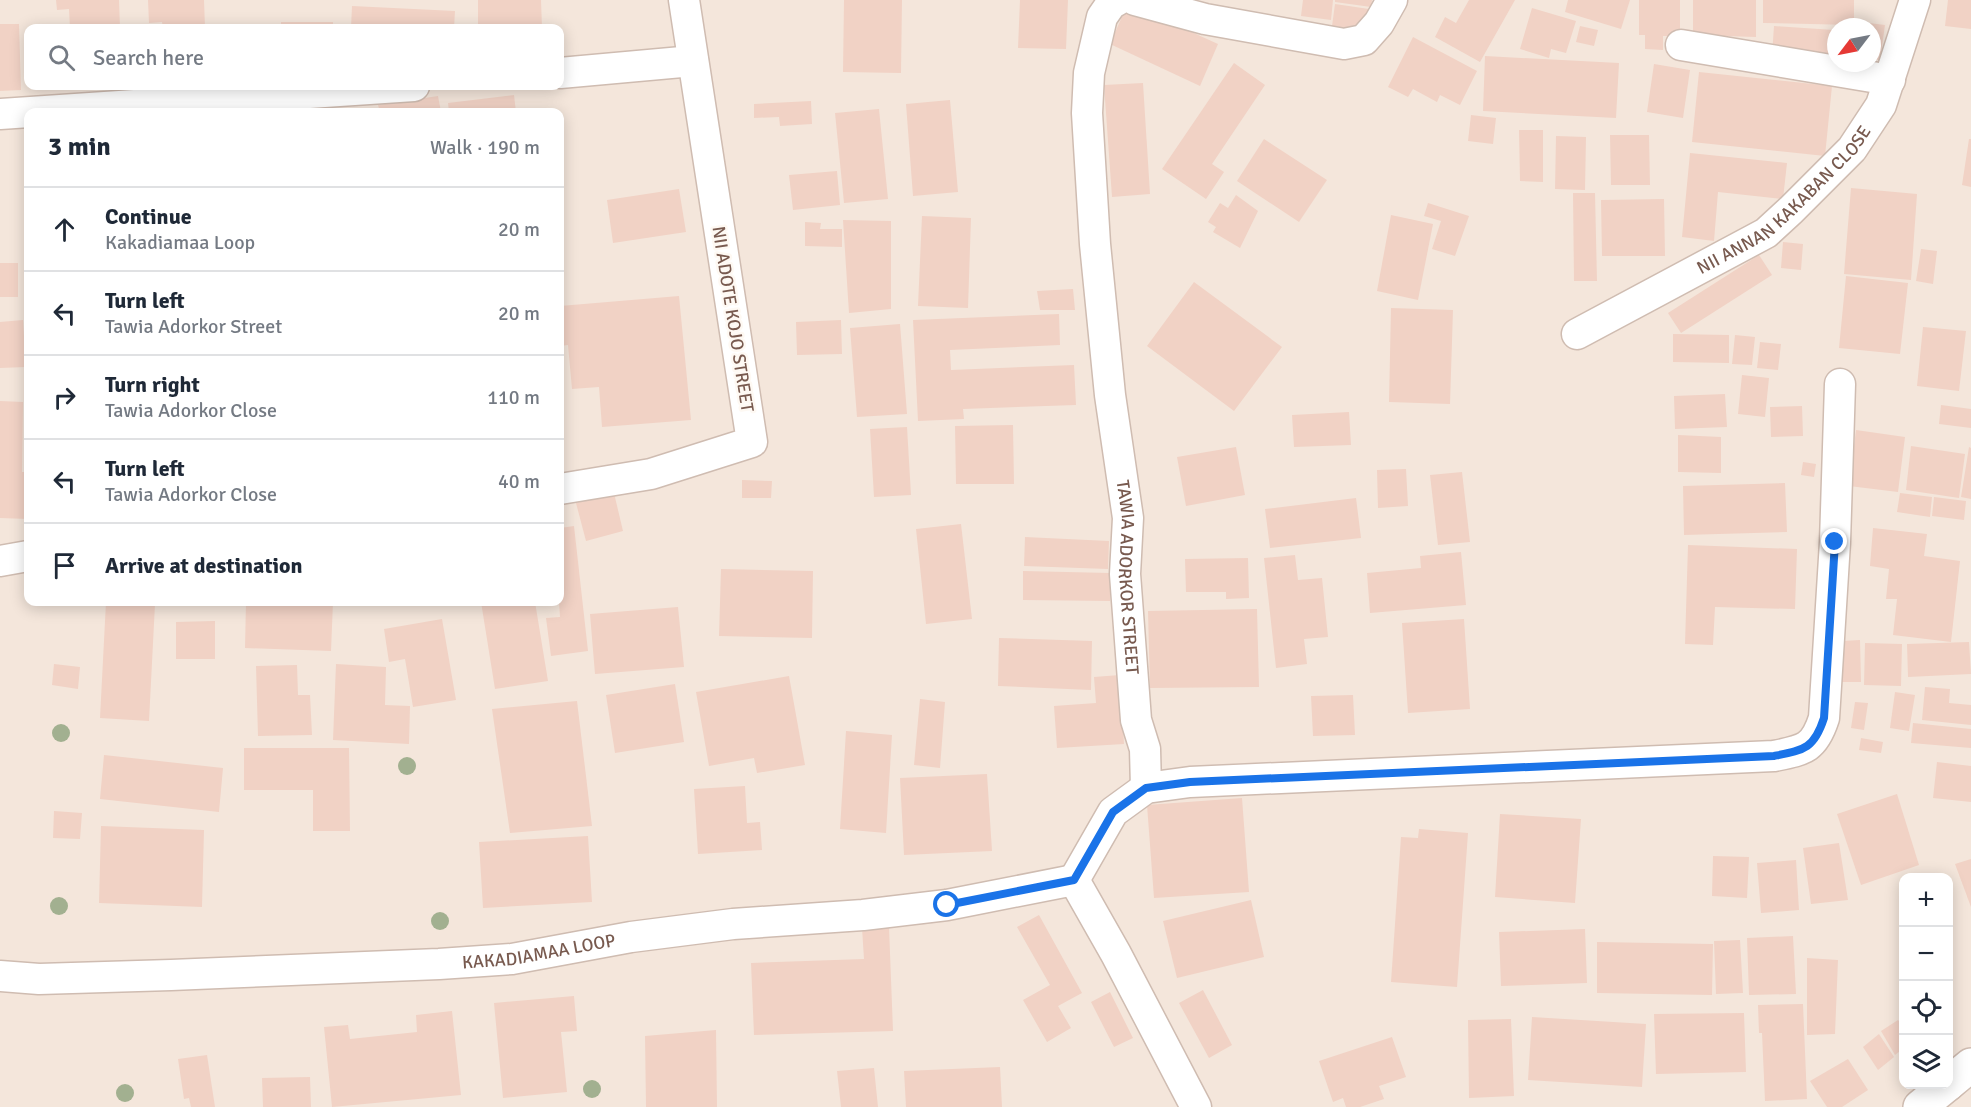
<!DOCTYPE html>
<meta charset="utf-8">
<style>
:root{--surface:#fff;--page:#f2f2f3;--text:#1f2937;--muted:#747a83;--line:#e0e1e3}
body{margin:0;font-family:Signika,sans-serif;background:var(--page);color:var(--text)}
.controls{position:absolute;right:18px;bottom:18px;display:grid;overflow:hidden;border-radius:12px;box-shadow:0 3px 15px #0003}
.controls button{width:54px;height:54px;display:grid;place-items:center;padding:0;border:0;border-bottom:2px solid var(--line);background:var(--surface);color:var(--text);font:30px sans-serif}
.compass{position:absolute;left:1827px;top:18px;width:54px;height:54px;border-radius:50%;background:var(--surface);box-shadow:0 3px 15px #0003;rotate:238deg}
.stop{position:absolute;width:18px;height:18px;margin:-14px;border:4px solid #1a73e8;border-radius:50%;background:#fff}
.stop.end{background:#1a73e8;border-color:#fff;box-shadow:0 2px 6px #0008}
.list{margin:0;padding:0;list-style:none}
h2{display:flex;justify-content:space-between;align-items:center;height:78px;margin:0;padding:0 24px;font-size:26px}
h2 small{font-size:20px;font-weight:400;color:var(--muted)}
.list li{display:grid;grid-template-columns:39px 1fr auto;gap:18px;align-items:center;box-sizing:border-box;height:84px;padding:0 24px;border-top:2px solid var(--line)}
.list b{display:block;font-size:22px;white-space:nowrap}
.list p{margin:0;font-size:20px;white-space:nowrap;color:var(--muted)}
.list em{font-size:20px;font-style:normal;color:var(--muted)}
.icon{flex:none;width:33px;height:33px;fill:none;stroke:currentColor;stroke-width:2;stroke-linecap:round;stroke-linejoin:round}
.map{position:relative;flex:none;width:1971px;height:1107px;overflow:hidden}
.search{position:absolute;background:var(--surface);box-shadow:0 3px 15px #0003;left:24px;top:24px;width:540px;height:66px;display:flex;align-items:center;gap:15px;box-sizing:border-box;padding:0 21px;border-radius:12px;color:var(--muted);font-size:22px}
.panel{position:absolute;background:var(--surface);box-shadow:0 3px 15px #0003;left:24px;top:108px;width:540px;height:498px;border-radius:12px}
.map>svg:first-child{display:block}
.residential{fill:#f4e6db;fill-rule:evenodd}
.building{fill:#f1d2c5}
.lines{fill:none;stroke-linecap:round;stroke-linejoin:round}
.minor-casing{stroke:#cfbcb1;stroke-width:33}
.tertiary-casing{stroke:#cfbcb1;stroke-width:36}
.minor{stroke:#fff;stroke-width:30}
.tertiary{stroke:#fff;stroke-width:33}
.tree{fill:#a2b090}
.route{stroke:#1a73e8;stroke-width:8}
.labels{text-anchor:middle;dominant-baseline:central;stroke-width:5;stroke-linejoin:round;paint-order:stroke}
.street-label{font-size:18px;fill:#785a4f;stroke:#fef9f3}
</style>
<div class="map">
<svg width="1971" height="1107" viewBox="0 0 1971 1107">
<rect width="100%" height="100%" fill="#fcf5ec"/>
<path class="residential" d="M0 0H1971V1107H0ZM1836 27H1872V63H1836ZM28 28H560V86H28ZM28 112H560V602H28ZM1904 878H1948V1084H1904Z"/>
<g class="building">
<path d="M56 0H119L120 28H70L69 9 57 10Z"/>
<path d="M148 0H204L205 28H163L162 22 149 23Z"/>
<path d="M478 0H541L542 28H478Z"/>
<path d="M844 0H902L901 73 843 72Z"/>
<path d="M1020 0H1068L1066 49 1018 48Z"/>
<path d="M1303 0H1333L1331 20 1301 16Z"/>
<path d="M1335 0H1372L1371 7 1335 2Z"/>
<path d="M1469 0H1515L1480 62 1435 37 1445 17 1456 23Z"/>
<path d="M1568 0H1630L1621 29 1565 12Z"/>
<path d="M1639 0H1680V36H1663V50L1645 49V35H1639Z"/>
<path d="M1693 0H1756V37L1693 35Z"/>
<path d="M1763 0H1854V25L1763 23Z"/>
<path d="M1948 0H1971V29L1945 26Z"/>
<path d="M1128 3 1218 44 1200 86 1110 44Z"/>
<path d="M1335 4 1369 9 1366 30 1332 26Z"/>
<path d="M352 6 455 11 454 28H351Z"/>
<path d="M1532 8 1576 21 1566 53 1551 49 1549 58 1520 49Z"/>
<rect x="281" y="22" width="52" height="6"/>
<path d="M1861 22 1885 25 1880 60 1872 59V27H1860Z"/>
<path d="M0 24H19L21 90 0 91Z"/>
<path d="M1580 26 1598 30 1594 46 1576 42Z"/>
<path d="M1774 26 1834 30 1832 59 1772 55Z"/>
<path d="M1413 37 1477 71 1460 105 1440 95 1437 102 1413 89 1408 97 1388 87Z"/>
<path d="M1485 56 1619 63 1616 118 1483 111Z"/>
<path d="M1234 63 1265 85 1212 164 1224 172 1206 199 1162 169Z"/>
<path d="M1654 64 1690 70 1683 118 1647 112Z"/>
<path d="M1699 72 1832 86 1825 156 1692 142Z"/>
<path d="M1143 83 1150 194 1112 197 1104 85Z"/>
<path d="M514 95 516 112H449L448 103Z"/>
<path d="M438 96 441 112H380L378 105Z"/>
<path d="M950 100 958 192 913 196 906 104Z"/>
<path d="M811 101 812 124 780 126 779 117 754 118V104Z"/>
<path d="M879 109 888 199 844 203 835 113Z"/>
<path d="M1471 115 1496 118 1493 144 1468 141Z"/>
<path d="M1519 130H1543V182L1520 181Z"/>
<path d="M1610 135H1649L1650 185H1611Z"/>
<path d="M1556 136 1586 137 1585 190 1555 189Z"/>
<path d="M1264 139 1327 180 1299 222 1237 181Z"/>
<path d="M1969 139H1971V187L1962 185Z"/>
<path d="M1690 153 1787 163 1783 199 1718 192 1714 241 1682 237Z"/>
<path d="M837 171 840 205 793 210 789 175Z"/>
<path d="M1851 188 1917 194 1911 280 1844 274Z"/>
<path d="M679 189 686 232 613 243 607 200Z"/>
<path d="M1573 193H1595L1597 281H1574Z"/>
<path d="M1236 195 1258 211 1240 248 1213 232 1216 227 1208 222 1220 203 1228 208Z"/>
<path d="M1664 199 1665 256H1602L1601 200Z"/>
<path d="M1428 203 1469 216 1455 256 1432 249 1441 221 1424 216Z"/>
<path d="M1391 215 1433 224 1418 300 1377 291Z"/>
<path d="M922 216 971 218 968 308 918 306Z"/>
<path d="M843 220 891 221V309L849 313Z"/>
<path d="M805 222 821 223 820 229H842V247L805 246Z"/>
<path d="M1783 242 1803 244 1801 270 1781 268Z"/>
<path d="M1921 249 1937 251 1933 284 1916 281Z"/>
<path d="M1759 255 1772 275 1681 333 1668 313Z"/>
<rect x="0" y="263" width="18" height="34"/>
<path d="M1846 276 1908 283 1900 354 1839 348Z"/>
<path d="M1194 282 1282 347 1234 411 1147 346Z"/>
<path d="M1073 289 1075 310H1040L1037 291Z"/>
<path d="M679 296 691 420 602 427 599 387 572 389 568 345 560 346V306Z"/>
<path d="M1391 308 1453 310 1450 404 1389 402Z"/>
<path d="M1059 314 1060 345 950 350 951 370 1074 365 1076 405 963 409 964 419 918 421 913 320Z"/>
<path d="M23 320 26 367 0 368V322Z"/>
<path d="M841 320 842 354 797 355 796 322Z"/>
<path d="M900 324 907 414 857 417 850 328Z"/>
<path d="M1923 327 1966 331 1959 391 1917 386Z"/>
<path d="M1673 334 1729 335V363L1673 362Z"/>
<path d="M1735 335 1755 337 1752 365 1732 364Z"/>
<path d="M1760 342 1781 344 1778 370 1757 368Z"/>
<path d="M1742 375 1769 378 1765 417 1738 414Z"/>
<path d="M1725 394 1727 427 1675 429 1674 396Z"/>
<path d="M0 401 23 402 22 472H28V519L0 518Z"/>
<path d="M1941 405 1971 409V428L1939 424Z"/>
<path d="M1802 406 1803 436 1771 437 1770 407Z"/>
<path d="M1349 412 1351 445 1294 447 1292 415Z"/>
<path d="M1013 425 1014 484H956L955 426Z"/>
<path d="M907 427 911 495 874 497 870 429Z"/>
<path d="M1856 430 1905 437 1898 492 1849 486Z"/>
<path d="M1678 435 1721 437V473L1678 472Z"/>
<path d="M1911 446 1965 454 1959 498 1906 490Z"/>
<path d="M1236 447 1245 495 1186 506 1177 457Z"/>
<path d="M1969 447 1971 448V499L1961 497Z"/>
<path d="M1803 462 1816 464 1814 477 1801 475Z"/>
<path d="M1406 469 1408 506 1378 508 1377 470Z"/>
<path d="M1462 472 1470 542 1438 545 1430 475Z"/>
<path d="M742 480 772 481 771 498H742Z"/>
<path d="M1785 483 1787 532 1684 535 1683 486Z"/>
<path d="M614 493 623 531 586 541 576 503Z"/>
<path d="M1900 493 1932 497 1930 517 1897 512Z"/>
<path d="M1934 497 1966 501 1964 520 1932 516Z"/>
<path d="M1356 498 1361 538 1270 548 1265 509Z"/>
<path d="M961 524 972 619 926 624 916 529Z"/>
<path d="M574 526 588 651 551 656 546 618 560 617 559 602 560 528Z"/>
<path d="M1873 528 1927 534 1924 556 1960 561 1951 642 1893 635 1897 599H1886L1889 569 1870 566Z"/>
<path d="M1025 537 1109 541 1108 569 1024 566Z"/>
<path d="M1688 545 1797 549 1795 609 1715 607 1713 645 1685 644Z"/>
<path d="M1461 552 1466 605 1370 613 1367 573 1421 568 1420 556Z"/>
<path d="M1295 555 1298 580 1322 578 1328 637 1304 639 1307 664 1276 668 1264 558Z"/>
<path d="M1248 558 1249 598 1226 599V592H1186L1185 559Z"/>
<path d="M721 569 813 571 812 638 719 636Z"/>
<path d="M1023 571 1110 573V601L1023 600Z"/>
<path d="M106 602 155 604 149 721 100 718Z"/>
<path d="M246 602H333L331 651 245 648Z"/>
<path d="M481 602H535L548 681 495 689Z"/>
<path d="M678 607 684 667 595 674 590 614Z"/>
<path d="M1257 609 1259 687 1150 688 1148 611Z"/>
<path d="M442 619 456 700 413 707 405 659 389 662 384 629Z"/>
<path d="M1464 619 1470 709 1408 713 1402 623Z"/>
<path d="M215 621V659H176V622Z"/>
<path d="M999 638 1092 641 1091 690 998 686Z"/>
<path d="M1860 640 1861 682H1842V641Z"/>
<path d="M1969 642 1971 674 1908 677 1907 644Z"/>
<path d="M1865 643 1902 644 1901 686 1864 685Z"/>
<path d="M54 664 80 667 78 689 52 685Z"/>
<path d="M336 664 386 667 385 705 410 706 409 744 333 740Z"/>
<path d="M297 665 298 695H310L312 735 258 736 256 666Z"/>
<path d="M1120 675 1124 744 1057 748 1054 706 1096 703 1094 677Z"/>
<path d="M789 676 805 765 757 773 754 758 709 766 696 692Z"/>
<path d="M675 684 684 742 615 753 606 695Z"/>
<path d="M1925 687 1950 689 1949 703 1971 705V725L1922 720Z"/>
<path d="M1895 692 1915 695 1909 731 1890 728Z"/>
<path d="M1353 695 1355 735 1313 736 1311 696Z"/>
<path d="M920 699 945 702 940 768 914 765Z"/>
<path d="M577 701 592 826 510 833 492 709Z"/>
<path d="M1855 702 1868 703 1864 730 1851 728Z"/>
<path d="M1913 723 1971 729V748L1911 743Z"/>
<path d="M846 731 892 735 886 833 840 829Z"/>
<path d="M1861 738 1883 742 1881 753 1859 750Z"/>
<path d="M244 748H349L350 831H313V790H244Z"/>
<path d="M104 755 223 768 219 812 100 799Z"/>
<path d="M1937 762 1971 766V802L1933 798Z"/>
<path d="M987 774 992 851 904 855 900 778Z"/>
<path d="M745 786 747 823 760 822 762 850 698 854 694 789Z"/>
<path d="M1897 794 1919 865 1861 885 1837 814Z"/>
<path d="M1242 798 1249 892 1154 898 1147 805Z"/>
<path d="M54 811 82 813 80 839 53 838Z"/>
<path d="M1500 814 1581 819 1575 903 1495 897Z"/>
<path d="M101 826 204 830 202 907 99 903Z"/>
<path d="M1419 829 1468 833 1457 987 1391 982 1401 837 1418 838Z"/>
<path d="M588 836 592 902 483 908 479 842Z"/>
<path d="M1839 843 1848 900 1811 904 1803 848Z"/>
<path d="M1713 856 1749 857 1747 898 1712 896Z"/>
<path d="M1971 859V907L1955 864Z"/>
<path d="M1796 860 1799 910 1761 913 1757 863Z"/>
<path d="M1251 900 1264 957 1177 978 1163 921Z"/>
<path d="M1039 915 1082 993 1058 1006 1071 1028 1047 1042 1023 1000 1050 985 1017 927Z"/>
<path d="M889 927 893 1031 754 1035 751 963 864 959 862 928Z"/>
<path d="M1585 929 1587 983 1501 986 1499 932Z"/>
<path d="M1793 936 1796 994 1749 995 1747 938Z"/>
<path d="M1740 940 1743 993 1716 994 1714 941Z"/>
<path d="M1597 942 1713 944 1712 995 1597 993Z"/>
<path d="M1807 958 1838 960 1835 1034 1807 1035Z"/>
<path d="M1203 990 1232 1045 1209 1058 1179 1003Z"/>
<path d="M1110 992 1133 1038 1114 1047 1091 1002Z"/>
<path d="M574 996 577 1031 561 1032 567 1092 503 1098 494 1003Z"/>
<path d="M1803 1004 1807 1099 1765 1101 1762 1033H1759L1758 1005Z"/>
<path d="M452 1011 461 1095 332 1107 324 1027 348 1025 350 1039 417 1032 416 1015Z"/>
<path d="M1744 1013 1746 1072 1656 1074 1654 1014Z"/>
<path d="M1532 1017 1646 1024 1642 1087 1528 1080Z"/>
<path d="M1511 1019 1514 1096 1469 1098 1468 1020Z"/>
<path d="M1898 1020 1904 1027V1048L1895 1055 1881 1031Z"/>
<path d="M716 1030 717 1107H646L645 1036Z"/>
<path d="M1879 1034 1894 1057 1878 1070 1863 1047Z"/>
<path d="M1392 1037 1406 1077 1379 1086 1384 1099 1360 1107H1346L1343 1098 1333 1102 1319 1061Z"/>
<path d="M207 1055 215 1107H191L189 1098 184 1099 178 1059Z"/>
<path d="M1848 1059 1868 1090 1842 1107H1827L1810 1081Z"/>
<path d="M1000 1067 1002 1107H906L904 1071Z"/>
<path d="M874 1068 878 1107H841L837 1071Z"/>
<path d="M310 1077 311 1107H263L262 1078Z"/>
</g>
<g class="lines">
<g class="minor-casing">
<g id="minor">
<path id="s1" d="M1118 0 1111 4 1102 17 1089 73 1087 113 1095 244 1110 395 1128 518 1125 574 1136 720 1145 749 1146 788"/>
<path d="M1135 0 1205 19 1344 44 1364 40 1379 23 1392 0"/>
<path d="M1681 45 1890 80"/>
<path d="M560 73 693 61"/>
<path d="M0 114 414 86"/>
<path id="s2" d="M1577 334 1766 233 1791 210 1852 149 1881 105 1915 0"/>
<path d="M560 489 651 474 752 442 684 0"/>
<path d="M0 561 28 556"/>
<path d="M1074 880 1113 812 1146 788 1190 782 1774 756C1804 750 1814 749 1824 718L1835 542 1840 384"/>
<path d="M1074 880 1116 954 1196 1107"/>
<path id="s3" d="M0 976 39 979 171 975 439 964 512 959 631 937 733 924 863 915 947 905 1074 880"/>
</g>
</g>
<g class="tertiary-casing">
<g id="tertiary">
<path d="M1948 1084 1971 1065"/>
<path d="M1920 1107 1948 1084"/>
</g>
</g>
<use href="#minor" class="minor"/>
<use href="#tertiary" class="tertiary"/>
</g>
<g class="tree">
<circle cx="61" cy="733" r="9"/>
<circle cx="407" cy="766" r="9"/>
<circle cx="59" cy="906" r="9"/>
<circle cx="440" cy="921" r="9"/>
<circle cx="592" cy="1089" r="9"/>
<circle cx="125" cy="1093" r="9"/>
</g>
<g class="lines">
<path class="route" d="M947 905 1074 880 1113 812 1146 788 1190 782 1774 756C1804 750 1814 749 1824 718L1835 542"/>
</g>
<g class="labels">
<g class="street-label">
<text stroke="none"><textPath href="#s2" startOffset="249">NII ANNAN KAKABAN CLOSE</textPath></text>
<text transform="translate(733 319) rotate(81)">NII ADOTE KOJO STREET</text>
<text stroke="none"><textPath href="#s1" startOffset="588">TAWIA ADORKOR STREET</textPath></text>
<text stroke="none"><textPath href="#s3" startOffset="540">KAKADIAMAA LOOP</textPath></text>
</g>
</g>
</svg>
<div class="controls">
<button>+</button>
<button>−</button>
<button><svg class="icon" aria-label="locate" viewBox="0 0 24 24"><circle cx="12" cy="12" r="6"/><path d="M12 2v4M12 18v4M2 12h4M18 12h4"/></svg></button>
<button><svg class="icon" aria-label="layers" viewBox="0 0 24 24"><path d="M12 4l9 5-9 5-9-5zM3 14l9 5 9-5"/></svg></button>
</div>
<svg class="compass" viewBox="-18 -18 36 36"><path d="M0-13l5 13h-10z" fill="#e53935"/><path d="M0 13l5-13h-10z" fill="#747a83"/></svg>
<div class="stop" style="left:947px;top:905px"></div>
<div class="stop end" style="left:1835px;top:542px"></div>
<div class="search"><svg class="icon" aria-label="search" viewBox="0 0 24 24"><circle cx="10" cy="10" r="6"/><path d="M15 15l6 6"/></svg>Search here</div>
<section class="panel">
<h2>3 min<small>Walk · 190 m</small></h2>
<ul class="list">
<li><svg class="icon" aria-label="ahead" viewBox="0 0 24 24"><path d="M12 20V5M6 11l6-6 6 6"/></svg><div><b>Continue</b><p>Kakadiamaa Loop</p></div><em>20 m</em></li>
<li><svg class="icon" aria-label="left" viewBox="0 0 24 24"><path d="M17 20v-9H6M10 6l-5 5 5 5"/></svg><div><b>Turn left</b><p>Tawia Adorkor Street</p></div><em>20 m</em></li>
<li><svg class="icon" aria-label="right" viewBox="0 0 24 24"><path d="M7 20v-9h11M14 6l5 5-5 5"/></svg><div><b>Turn right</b><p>Tawia Adorkor Close</p></div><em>110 m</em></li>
<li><svg class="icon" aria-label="left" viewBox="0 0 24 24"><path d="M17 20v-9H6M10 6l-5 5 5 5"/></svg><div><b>Turn left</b><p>Tawia Adorkor Close</p></div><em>40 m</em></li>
<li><svg class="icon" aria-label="arrive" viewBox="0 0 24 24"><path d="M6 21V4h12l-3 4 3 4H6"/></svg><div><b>Arrive at destination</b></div></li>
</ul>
</section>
</div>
